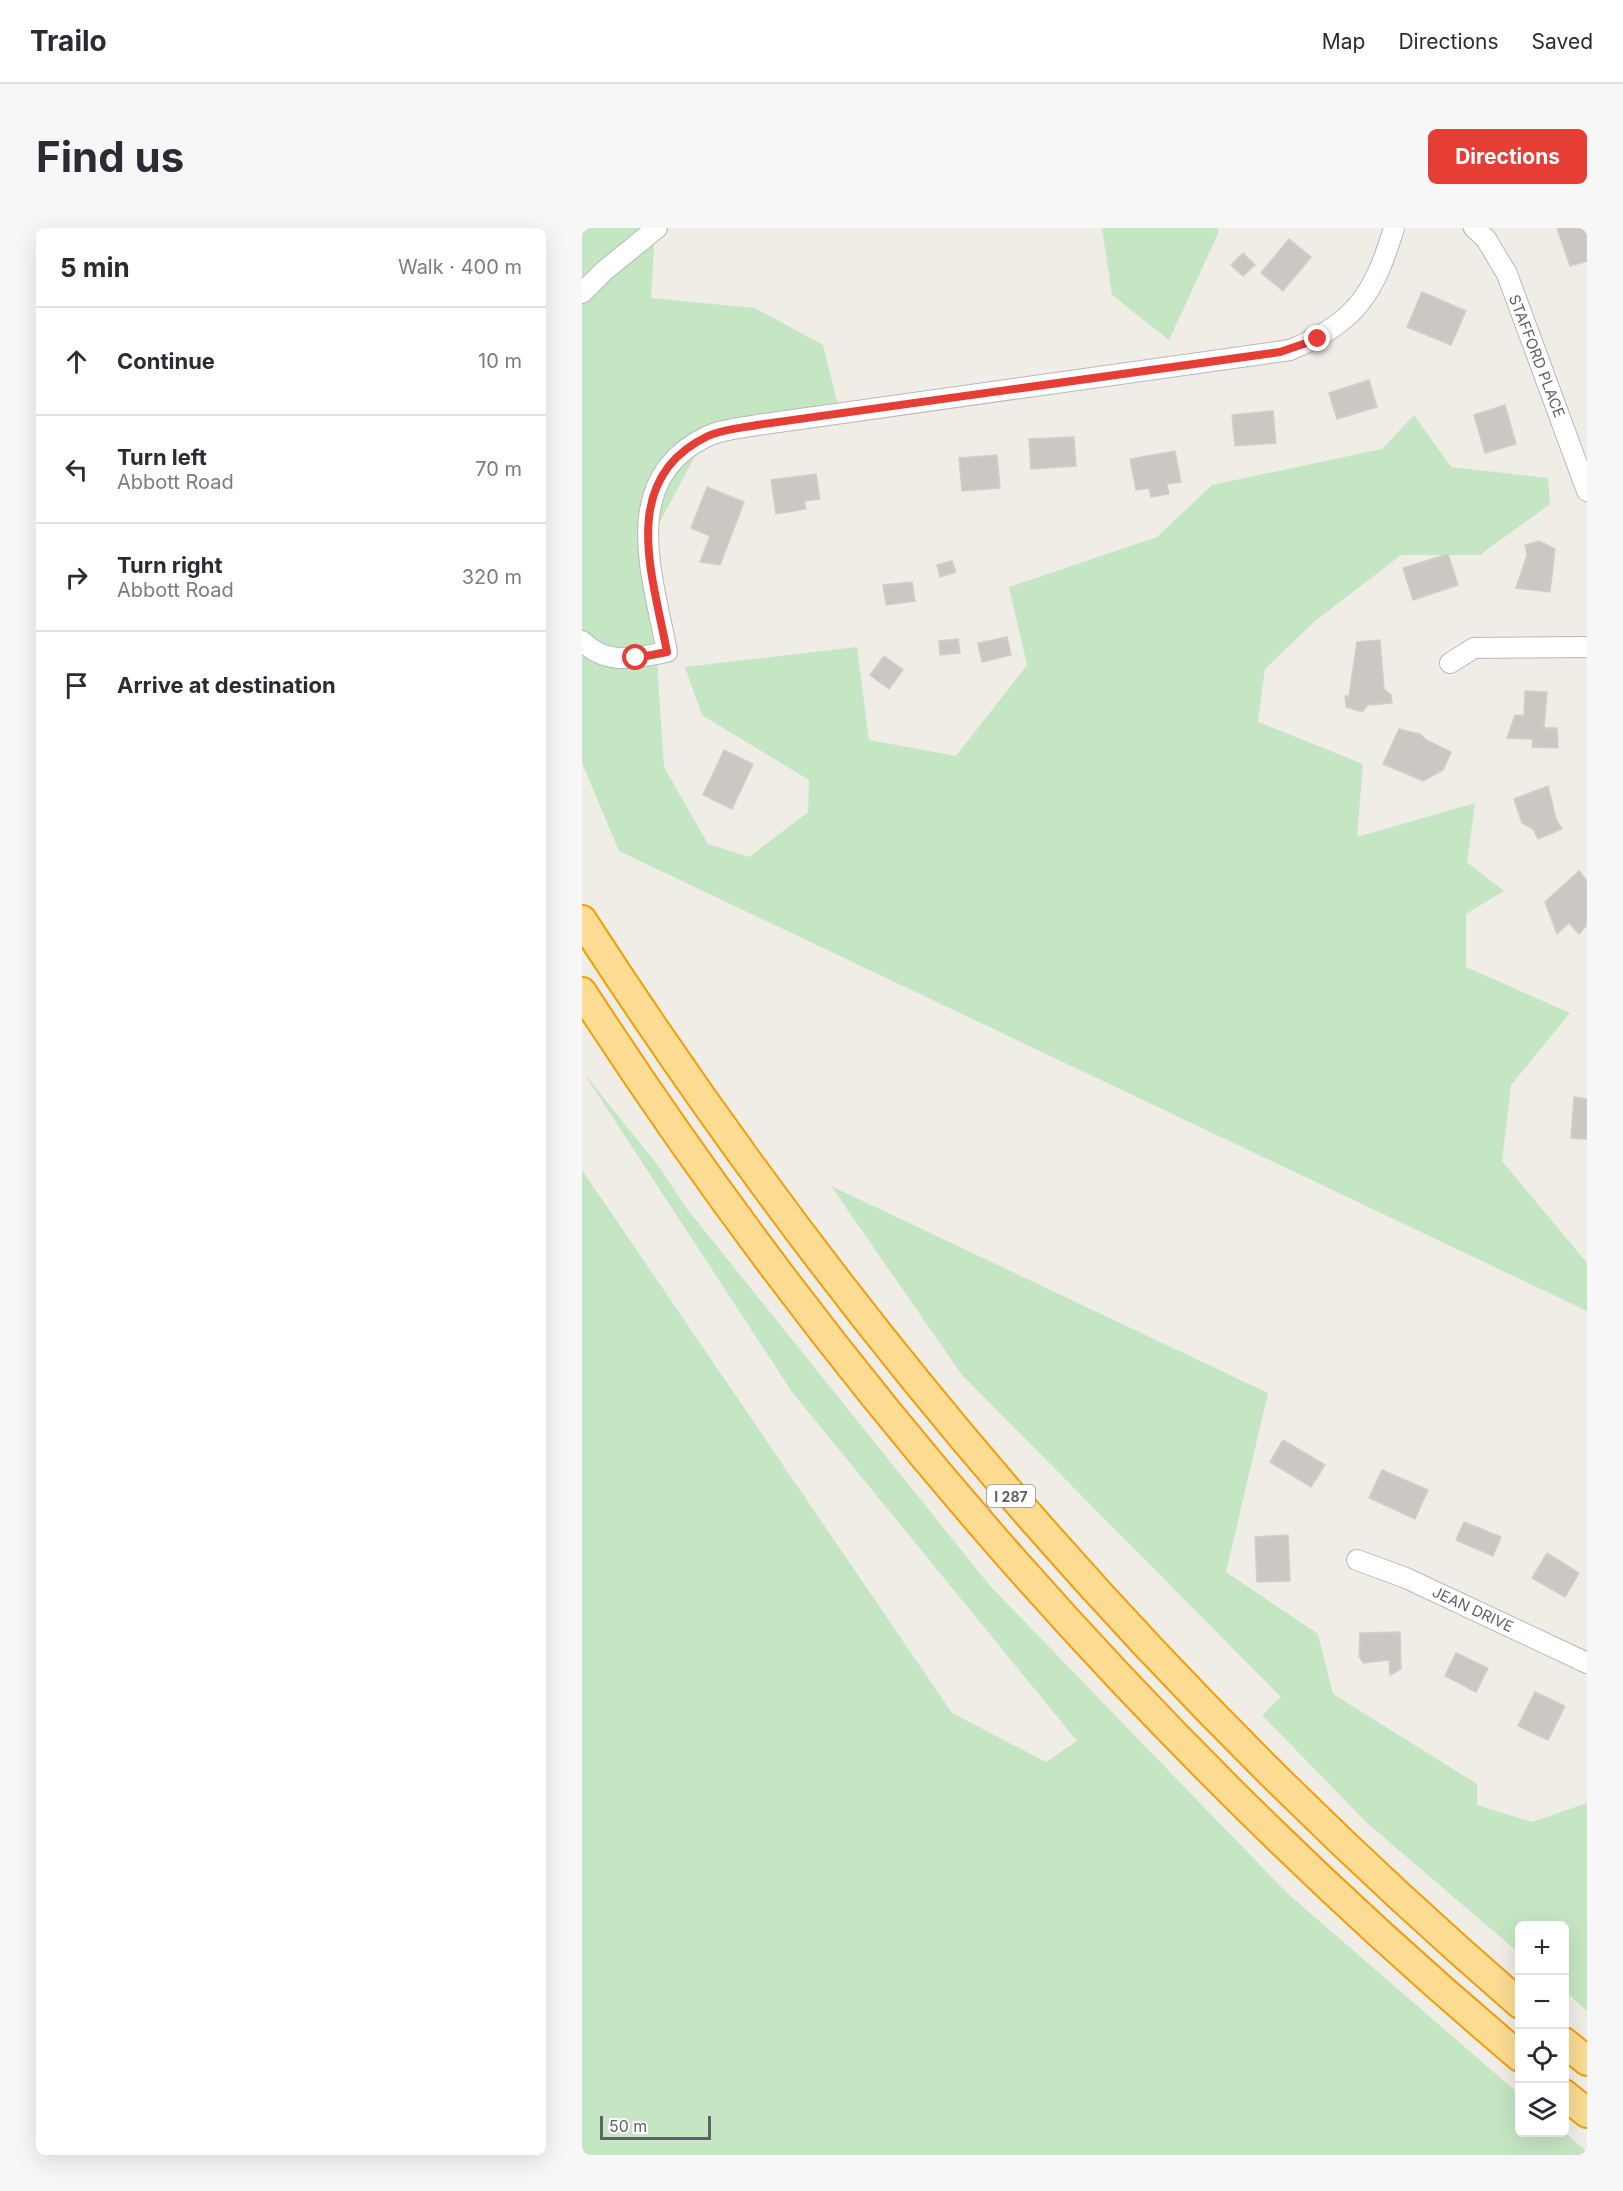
<!DOCTYPE html>
<meta charset="utf-8">
<style>
:root{--surface:#fff;--page:#f7f7f7;--text:#2b2b33;--muted:#7c7c81;--line:#e1e1e2;--accent:#e63d35}
body{margin:0;font-family:Inter,sans-serif;background:var(--page);color:var(--text)}
.controls{position:absolute;right:18px;bottom:18px;display:grid;overflow:hidden;border-radius:9px;box-shadow:0 6px 24px #0002}
.controls button{width:54px;height:54px;display:grid;place-items:center;padding:0;border:0;border-bottom:2px solid var(--line);background:var(--surface);color:var(--text);font:30px sans-serif}
.scale{position:absolute;left:18px;bottom:15px;width:111px;box-sizing:border-box;padding-left:6px;border:3px solid #5e6266;border-top:0;font-size:16px;line-height:21px;white-space:nowrap;color:#5e6266;-webkit-text-stroke:4px #fff;paint-order:stroke}
.stop{position:absolute;width:18px;height:18px;margin:-14px;border:4px solid #e63d35;border-radius:50%;background:#fff}
.stop.end{background:#e63d35;border-color:#fff;box-shadow:0 2px 6px #0008}
.list{margin:0;padding:0;list-style:none}
h2{display:flex;justify-content:space-between;align-items:center;height:78px;margin:0;padding:0 24px;font-size:26px}
h2 small{font-size:20px;font-weight:400;color:var(--muted)}
.list li{display:grid;grid-template-columns:39px 1fr auto;gap:18px;align-items:center;box-sizing:border-box;height:108px;padding:0 24px;border-top:2px solid var(--line)}
.list b{display:block;font-size:22px;white-space:nowrap}
.list p{margin:0;font-size:20px;white-space:nowrap;color:var(--muted)}
.list em{font-size:20px;font-style:normal;color:var(--muted)}
.icon{flex:none;width:33px;height:33px;fill:none;stroke:currentColor;stroke-width:2;stroke-linecap:round;stroke-linejoin:round}
.map{position:relative;flex:none;width:1005px;height:1927px;overflow:hidden;border-radius:9px}
header{display:flex;align-items:center;gap:36px;box-sizing:border-box;height:84px;padding:0 30px;background:var(--surface);border-bottom:2px solid var(--line)}
header strong{font-size:28px}
nav{display:flex;gap:33px;margin-inline-start:auto;font-size:21px}
.intro{display:flex;align-items:center;justify-content:space-between;box-sizing:border-box;height:144px;padding:0 36px}
h1{margin:0;font-size:42px}
.button{padding:15px 27px;border-radius:9px;background:var(--accent);color:#fff;font-size:21px;font-weight:700}
main{display:flex;gap:36px;padding:0 36px}
aside{flex:1;background:var(--surface);border-radius:9px;box-shadow:0 6px 24px #0002}
.map>svg:first-child{display:block}
.green{fill:#c5e6c3}
.building{fill:#cbc8c3;stroke:#d4cfc4;stroke-width:1.5}
.lines{fill:none;stroke-linecap:round;stroke-linejoin:round}
.minor-casing{stroke:#b6b8bc;stroke-width:22}
.highway-casing{stroke:#f19e05;stroke-width:32}
.minor{stroke:#fff;stroke-width:20}
.highway{stroke:#fbdc92;stroke-width:28}
.route{stroke:#e63d35;stroke-width:8}
.labels{text-anchor:middle;dominant-baseline:central;stroke-width:5;stroke-linejoin:round;paint-order:stroke}
.shield{fill:#fff;stroke:#8e9194;stroke-width:1.5}
.shield-label{font-size:14px;font-weight:bold;fill:#5e6266}
.street-label{font-size:15px;fill:#5e6266;stroke:#fff}
</style>
<header>
<strong>Trailo</strong>
<nav><a>Map</a><a>Directions</a><a>Saved</a></nav>
</header>
<div class="intro"><h1>Find us</h1><a class="button">Directions</a></div>
<main>
<aside>
<h2>5 min<small>Walk · 400 m</small></h2>
<ul class="list">
<li><svg class="icon" aria-label="ahead" viewBox="0 0 24 24"><path d="M12 20V5M6 11l6-6 6 6"/></svg><div><b>Continue</b></div><em>10 m</em></li>
<li><svg class="icon" aria-label="left" viewBox="0 0 24 24"><path d="M17 20v-9H6M10 6l-5 5 5 5"/></svg><div><b>Turn left</b><p>Abbott Road</p></div><em>70 m</em></li>
<li><svg class="icon" aria-label="right" viewBox="0 0 24 24"><path d="M7 20v-9h11M14 6l5 5-5 5"/></svg><div><b>Turn right</b><p>Abbott Road</p></div><em>320 m</em></li>
<li><svg class="icon" aria-label="arrive" viewBox="0 0 24 24"><path d="M6 21V4h12l-3 4 3 4H6"/></svg><div><b>Arrive at destination</b></div></li>
</ul>
</aside>
<div class="map">
<svg width="1005" height="1927" viewBox="0 0 1005 1927">
<rect width="100%" height="100%" fill="#f0ede6"/>
<g class="green">
<path d="M0 0H73L69 70 173 80 241 117 258 185 124 208 67 314 82 539 126 616 167 629 226 584 227 552 120 487 103 439 275 419 287 512 374 528 445 437 427 359 575 309 630 257 800 221 832 187 869 239 966 250 968 276 898 327H819L733 393 683 441 676 494 781 536 775 609 893 575 885 634 922 663 884 686V739L988 785 929 857 920 933 1005 1035V1083L37 623 0 535Z"/>
<path d="M520 0H636V6L587 112 530 67Z"/>
<path d="M1 844 78 940 105 981 409 1359 705 1665 937 1866 938 1904H982L1005 1924V1927H0V942L370 1485 464 1534 495 1513 210 1164Z"/>
<path d="M249 958 686 1165 644 1344 736 1406 751 1466 895 1556V1577L950 1594 1005 1575V1783L983 1763 982 1698H938L937 1725 785 1595 680 1487 699 1469 380 1147Z"/>
</g>
<g class="building">
<path d="M975 0H1005V33L988 38Z"/>
<path d="M707 11 729 29 701 63 679 45Z"/>
<path d="M661 25 673 37 661 48 649 37Z"/>
<path d="M840 64 884 83 869 117 825 99Z"/>
<path d="M787 152 795 179 755 191 747 165Z"/>
<path d="M923 177 934 216 903 225 892 187Z"/>
<path d="M691 183 694 215 653 218 650 187Z"/>
<path d="M492 209 494 238 449 241 447 211Z"/>
<path d="M593 223 599 254 585 256 587 266 569 269 567 260 554 262 548 231Z"/>
<path d="M415 227 418 260 380 263 377 230Z"/>
<path d="M234 246 238 271 222 273 224 281 194 286 189 252Z"/>
<path d="M125 259 162 274 138 337 118 334 128 308 109 300Z"/>
<path d="M957 313 973 321 968 364 934 360 945 327 943 317Z"/>
<path d="M866 326 876 357 831 372 821 340Z"/>
<path d="M370 333 374 344 358 349 355 337Z"/>
<path d="M330 354 333 373 304 377 301 357Z"/>
<path d="M425 409 429 427 400 434 396 415Z"/>
<path d="M376 411 378 425 358 427 357 413Z"/>
<path d="M798 412 802 461 809 467 810 475 786 477 780 484 764 479 763 468H767L775 414Z"/>
<path d="M302 428 321 442 307 461 288 447Z"/>
<path d="M943 463 965 464 962 500H975L976 520 950 519 951 511 925 510 933 487 942 488Z"/>
<path d="M817 501 838 506 844 512 869 524 861 542 841 553 801 536Z"/>
<path d="M142 522 171 536 150 581 121 567Z"/>
<path d="M966 558 974 591 980 601 956 611 951 601 940 595 932 571Z"/>
<path d="M997 643 1005 653V697L997 706 987 695 975 706 963 674Z"/>
<path d="M992 869 1005 871V911L989 910Z"/>
<path d="M701 1212 743 1237 729 1259 688 1234Z"/>
<path d="M800 1242 846 1262 833 1291 787 1270Z"/>
<path d="M882 1294 919 1309 911 1328 874 1312Z"/>
<path d="M706 1307 708 1353 675 1354 673 1309Z"/>
<path d="M965 1325 997 1345 983 1369 950 1350Z"/>
<path d="M818 1404 819 1441 808 1447 807 1432 781 1435 777 1428 778 1405Z"/>
<path d="M874 1425 906 1440 894 1464 863 1448Z"/>
<path d="M953 1464 983 1478 966 1512 936 1498Z"/>
</g>
<g class="lines">
<g class="minor-casing">
<g id="minor">
<path d="M892 0 904 11 925 46 1005 263"/>
<path d="M0 65 22 43 75 0"/>
<path d="M0 413C25 438 53 430 85 424 71 348 35 251 126 208 141 201 159 200 175 197L708 122C774 95 792 66 812 0"/>
<path d="M868 435 892 420 1005 419"/>
<path d="M775 1332 824 1350 1005 1435"/>
</g>
</g>
<g class="highway-casing">
<g id="highway">
<path d="M0 692C263 1099 571 1458 938 1776"/>
<path d="M0 764C257 1161 576 1523 938 1829"/>
<path d="M982 1814 1005 1833"/>
<path d="M982 1866 1005 1885"/>
</g>
</g>
<use href="#minor" class="minor"/>
<use href="#highway" class="highway"/>
</g>
<g class="lines">
<path class="route" d="M54 430 85 424C71 348 35 251 126 208 141 201 159 200 175 197L698 124 736 111"/>
</g>
<g class="labels">
<rect class="shield" x="405" y="1257" width="48" height="22" rx="4.5"/>
<g class="shield-label">
<text x="429" y="1268">I 287</text>
</g>
<g class="street-label">
<text transform="translate(955 128) rotate(69)">STAFFORD PLACE</text>
<text transform="translate(891 1381) rotate(25)">JEAN DRIVE</text>
</g>
</g>
</svg>
<div class="controls">
<button>+</button>
<button>−</button>
<button><svg class="icon" aria-label="locate" viewBox="0 0 24 24"><circle cx="12" cy="12" r="6"/><path d="M12 2v4M12 18v4M2 12h4M18 12h4"/></svg></button>
<button><svg class="icon" aria-label="layers" viewBox="0 0 24 24"><path d="M12 4l9 5-9 5-9-5zM3 14l9 5 9-5"/></svg></button>
</div>
<div class="scale">50 m</div>
<div class="stop" style="left:54px;top:430px"></div>
<div class="stop end" style="left:736px;top:111px"></div>
</div>
</main>
